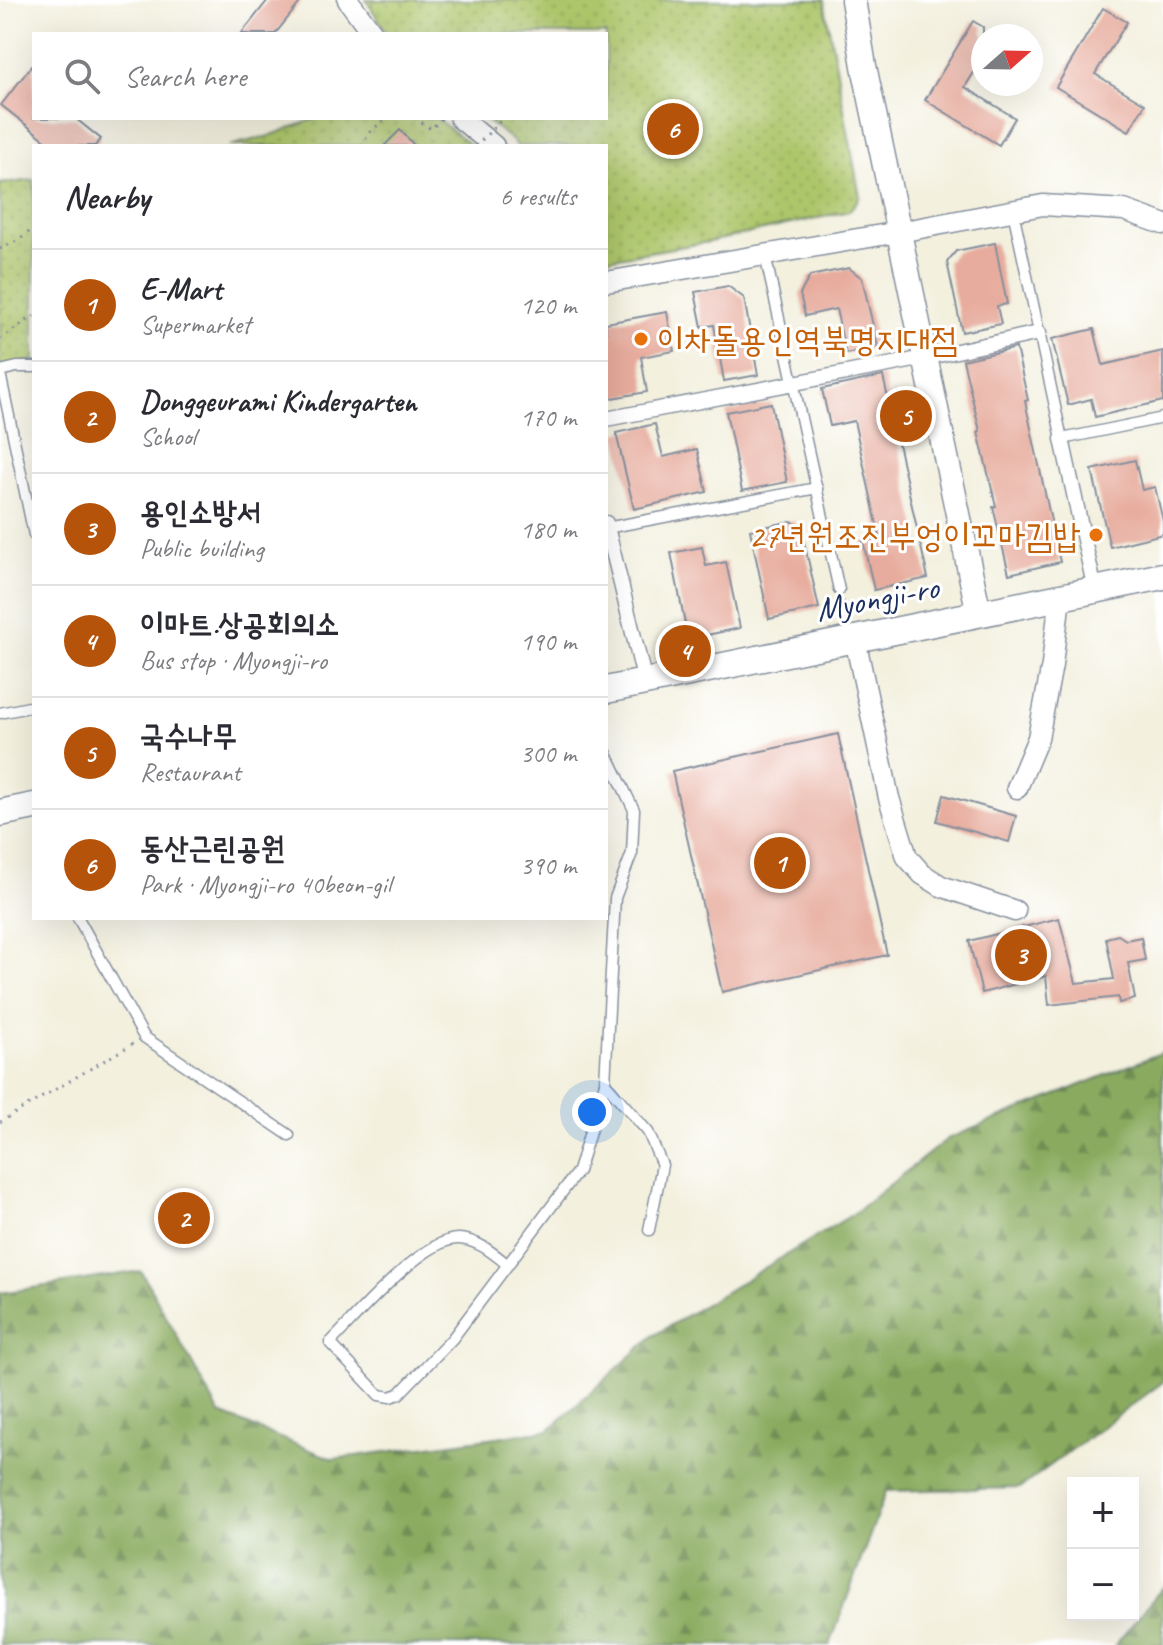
<!DOCTYPE html>
<meta charset="utf-8">
<style>
:root{--surface:#fff;--page:#f7f7f7;--text:#2b2b33;--muted:#7c7c81;--line:#e1e1e2;--accent:#b45309}
body{margin:0;font-family:Caveat,"Poor Story",sans-serif;background:var(--page);color:var(--text)}
.controls{position:absolute;right:24px;bottom:24px;display:grid;overflow:hidden;border-radius:0px;box-shadow:0 8px 32px #0002}
.controls button{width:72px;height:72px;display:grid;place-items:center;padding:0;border:0;border-bottom:2px solid var(--line);background:var(--surface);color:var(--text);font:40px sans-serif}
.compass{position:absolute;left:971px;top:24px;width:72px;height:72px;border-radius:50%;background:var(--surface);box-shadow:0 8px 32px #0002;rotate:70deg}
.you{position:absolute;left:592px;top:1112px;width:28px;height:28px;margin:-20px;border:6px solid #fff;border-radius:50%;background:#1a73e8;box-shadow:0 0 0 12px #1a73e833}
.badge{display:grid;place-items:center;width:52px;height:52px;border-radius:50%;background:var(--accent);color:#fff;font-size:26px;font-weight:700}
.pin{position:absolute;translate:-50% -50%;border:4px solid #fff;box-shadow:0 2px 8px #0006}
.list{margin:0;padding:0;list-style:none}
h2{display:flex;justify-content:space-between;align-items:center;height:104px;margin:0;padding:0 32px;font-size:34px}
h2 small{font-size:26px;font-weight:400;color:var(--muted)}
.list li{display:grid;grid-template-columns:52px 1fr auto;gap:24px;align-items:center;box-sizing:border-box;height:112px;padding:0 32px;border-top:2px solid var(--line)}
.list b{display:block;font-size:30px;white-space:nowrap}
.list p{margin:0;font-size:26px;white-space:nowrap;color:var(--muted)}
.list em{font-size:26px;font-style:normal;color:var(--muted)}
.icon{flex:none;width:44px;height:44px;fill:none;stroke:currentColor;stroke-width:2;stroke-linecap:round;stroke-linejoin:round}
.map{position:relative;flex:none;width:1163px;height:1645px;overflow:hidden}
.search{position:absolute;background:var(--surface);box-shadow:0 8px 32px #0002;left:32px;top:32px;width:576px;height:88px;display:flex;align-items:center;gap:20px;box-sizing:border-box;padding:0 28px;border-radius:0px;color:var(--muted);font-size:30px}
.panel{position:absolute;background:var(--surface);box-shadow:0 8px 32px #0002;left:32px;top:144px;width:576px;height:776px;border-radius:0px}
.map>svg:first-child{display:block}
.forest{fill:url(#forest-firs);stroke:#526d5e;stroke-width:2}
.park{fill:url(#park-dots);stroke:#647a64;stroke-width:2}
.building{fill:#e7ac9d}
.lines{fill:none;stroke-linecap:round;stroke-linejoin:round}
.service-casing{stroke:#87909e;stroke-width:13}
.pedestrian-casing{stroke:#87909e;stroke-width:17}
.minor-casing{stroke:#87909e;stroke-width:23}
.tertiary-casing{stroke:#87909e;stroke-width:27}
.secondary-casing{stroke:#87909e;stroke-width:29}
.path{stroke:#87909e;stroke-width:3;stroke-dasharray:2 6;stroke-linecap:butt}
.service{stroke:#fff;stroke-width:10}
.pedestrian{stroke:#fff;stroke-width:14}
.minor{stroke:#fff;stroke-width:20}
.tertiary{stroke:#fff;stroke-width:24}
.secondary{stroke:#fff;stroke-width:26}
.path-bridge{stroke:#87909e;stroke-width:3;stroke-dasharray:2 6;stroke-linecap:butt}
.food-dot{fill:#e8710a;stroke:#fff;stroke-width:3}
.labels{text-anchor:middle;dominant-baseline:central;stroke-width:6;stroke-linejoin:round;paint-order:stroke}
.food-label{font-size:34px;fill:#c56008;stroke:#fff;text-anchor:start}
.street-label{font-size:34px;fill:#1b2f5e;stroke:#fff}
</style>
<div class="map">
<svg width="1163" height="1645" viewBox="0 0 1163 1645">
<defs>
<pattern id="forest-firs" width="22" height="20" patternUnits="userSpaceOnUse" patternTransform="scale(2)"><rect width="22" height="20" fill="#8aab5f"/><path d="M5 1l3.5 6h-7zM16 11l3.5 6h-7z" fill="#708c52"/></pattern>
<pattern id="park-dots" width="8" height="8" patternUnits="userSpaceOnUse" patternTransform="scale(2)"><rect width="8" height="8" fill="#adc66b"/><path d="M2 2h.1M6 6h.1" fill="none" stroke="#94aa5f" stroke-width="1.8" stroke-linecap="round"/></pattern>
</defs>
<rect width="100%" height="100%" fill="#fff"/>
<filter id="ink" filterUnits="userSpaceOnUse"><feTurbulence type="fractalNoise" baseFrequency=".0125" numOctaves="2"/><feDisplacementMap in="SourceGraphic" scale="16" xChannelSelector="R" yChannelSelector="G"/><feConvolveMatrix kernelMatrix="1 2 1 2 8 2 1 2 1" color-interpolation-filters="sRGB"/></filter>
<filter id="wash" filterUnits="userSpaceOnUse"><feTurbulence type="fractalNoise" baseFrequency=".006" numOctaves="4" result="noise"/><feDisplacementMap in="SourceGraphic" scale="32" xChannelSelector="R" yChannelSelector="G"/><feGaussianBlur stdDeviation="1.8" result="paint"/><feColorMatrix in="noise" values="0 0 0 0 0 0 0 0 0 0 0 0 0 0 0 0 0 1.4 0 .05"/><feComposite in="paint" operator="in"/></filter>
<g filter="url(#wash)">
<rect width="100%" height="100%" fill="#f3f0de"/>
<g class="forest">
<path d="M1163 1052V1382L1020 1488 886 1491 830 1645H0V1293L141 1271 220 1414 333 1459 549 1430 653 1336 853 1214 947 1139Z"/>
<path d="M1163 1587V1645H1115Z"/>
</g>
<g class="park">
<path d="M366 0H824L860 197 849 211 709 242 606 259V146H517L512 140 483 118H606V34H388Z"/>
<path d="M317 118H436L472 146H229L269 136Z"/>
<path d="M34 180V361L0 367V184Z"/>
</g>
<g id="blocks">
<g class="building">
<path d="M268 0H302L275 34H241Z"/>
<path d="M1103 8 1127 22 1095 74 1145 104 1129 131 1056 87Z"/>
<path d="M973 21 983 27V58L965 87 1015 118 999 145 925 100Z"/>
<path d="M34 63V118H75L101 139 95 146H53L1 105Z"/>
<path d="M400 130 415 146H384Z"/>
<path d="M995 243 1007 304 997 306 1001 324 962 332 947 262 956 251Z"/>
<path d="M849 268 862 278 878 347 846 354 836 309 805 316 800 294 810 276Z"/>
<path d="M728 286 744 298 758 375 724 381 714 325 702 327 695 292Z"/>
<path d="M667 312 674 351 641 357 647 392 606 399V323Z"/>
<path d="M1094 329 1103 365 1163 351V401L1095 417 1091 399 1068 405 1052 339Z"/>
<path d="M1016 348 1028 400 1025 401 1060 562 1009 574 993 507 996 506 978 432 980 431 963 360Z"/>
<path d="M883 376 928 578 874 590 863 541 880 538 854 421 830 426 822 389Z"/>
<path d="M771 403 787 482 742 491 726 412Z"/>
<path d="M655 424 663 457 697 449 707 492 634 509 616 433Z"/>
<path d="M1135 460 1142 490 1155 487 1163 521V534L1110 547 1092 470Z"/>
<path d="M792 521 801 528 819 608 769 619 750 530Z"/>
<path d="M702 547 706 566 726 562 740 628 688 639 671 553Z"/>
<path d="M838 734 887 955 722 992 672 771Z"/>
<path d="M944 795 1016 816 1009 842 937 821Z"/>
<path d="M1059 918 1076 983 1114 979 1106 938 1118 935 1126 940 1141 937 1145 960 1128 963 1135 999 1119 1003 1118 997 1049 1005 1046 976 982 993 969 941Z"/>
</g>
</g>
</g>
<g filter="url(#ink)">
<use href="#blocks" fill-opacity="0" stroke="#87909e" stroke-width="2"/>
<g class="lines">
<g class="service-casing">
<g id="service">
<path d="M1013 211 1062 439 1163 418"/>
<path d="M765 255 839 590"/>
<path d="M0 371 17 367H34"/>
<path d="M0 373 34 535"/>
<path d="M606 528 817 488"/>
<path d="M0 713 34 706"/>
<path d="M606 752 634 810 632 853 615 898 605 1083 648 1132 662 1165 649 1230"/>
<path d="M78 918 144 1037 289 1135"/>
<path d="M508 1265C493 1253 478 1240 459 1239 424 1237 355 1318 330 1343L379 1395 390 1397 399 1394 452 1339 578 1171 605 1083"/>
</g>
</g>
<g class="pedestrian-casing">
<g id="pedestrian">
<path d="M606 419 925 358 1039 333"/>
<path d="M1062 439 1095 590"/>
<path d="M606 523 645 682"/>
</g>
</g>
<g class="minor-casing">
<g id="minor">
<path d="M348 0 373 34"/>
<path d="M460 118 494 146"/>
<path d="M606 282 899 232 1043 205 1124 210 1163 224"/>
<path d="M855 639 889 798 907 857 922 874 941 886 1015 911"/>
<path d="M1017 788 1038 738 1052 665 1060 597"/>
</g>
</g>
<g class="tertiary-casing">
<path id="tertiary" d="M853 0 864 66 979 614"/>
</g>
<g class="secondary-casing">
<g id="secondary">
<path d="M606 690 1163 576"/>
<path d="M0 813 34 806"/>
</g>
</g>
<g class="path">
<path d="M415 118 431 129 442 118"/>
<path d="M362 146 368 134 386 118"/>
<path d="M0 249 19 240 34 228"/>
<path d="M0 339 34 316"/>
<path d="M843 601 849 621"/>
<path d="M0 1122 134 1043"/>
</g>
<use href="#service" class="service"/>
<use href="#pedestrian" class="pedestrian"/>
<use href="#minor" class="minor"/>
<use href="#tertiary" class="tertiary"/>
<use href="#secondary" class="secondary"/>
<path class="path-bridge" d="M476 146 503 118"/>
</g>
</g>
<g class="food-dot">
<circle cx="641" cy="339" r="8"/>
<circle cx="1096" cy="535" r="8"/>
</g>
<g class="labels">
<g class="food-label">
<text x="657" y="339">이차돌용인역북명지대점</text>
<text x="1080" y="535" text-anchor="end">27년원조진부엉이꼬마김밥</text>
</g>
<g class="street-label">
<text transform="translate(877 598) rotate(-11)">Myongji-ro</text>
</g>
</g>
</svg>
<div class="controls">
<button>+</button>
<button>−</button>
</div>
<svg class="compass" viewBox="-18 -18 36 36"><path d="M0-13l5 13h-10z" fill="#e53935"/><path d="M0 13l5-13h-10z" fill="#7c7c81"/></svg>
<div class="you"></div>
<div class="pin badge" style="left:780px;top:863px">1</div>
<div class="pin badge" style="left:184px;top:1218px">2</div>
<div class="pin badge" style="left:1021px;top:955px">3</div>
<div class="pin badge" style="left:685px;top:651px">4</div>
<div class="pin badge" style="left:906px;top:416px">5</div>
<div class="pin badge" style="left:673px;top:129px">6</div>
<div class="search"><svg class="icon" aria-label="search" viewBox="0 0 24 24"><circle cx="10" cy="10" r="6"/><path d="M15 15l6 6"/></svg>Search here</div>
<section class="panel">
<h2>Nearby<small>6 results</small></h2>
<ul class="list">
<li><span class="badge">1</span><div><b>E-Mart</b><p>Supermarket</p></div><em>120 m</em></li>
<li><span class="badge">2</span><div><b>Donggeurami Kindergarten</b><p>School</p></div><em>170 m</em></li>
<li><span class="badge">3</span><div><b>용인소방서</b><p>Public building</p></div><em>180 m</em></li>
<li><span class="badge">4</span><div><b>이마트.상공회의소</b><p>Bus stop · Myongji-ro</p></div><em>190 m</em></li>
<li><span class="badge">5</span><div><b>국수나무</b><p>Restaurant</p></div><em>300 m</em></li>
<li><span class="badge">6</span><div><b>동산근린공원</b><p>Park · Myongji-ro 40beon-gil</p></div><em>390 m</em></li>
</ul>
</section>
</div>
